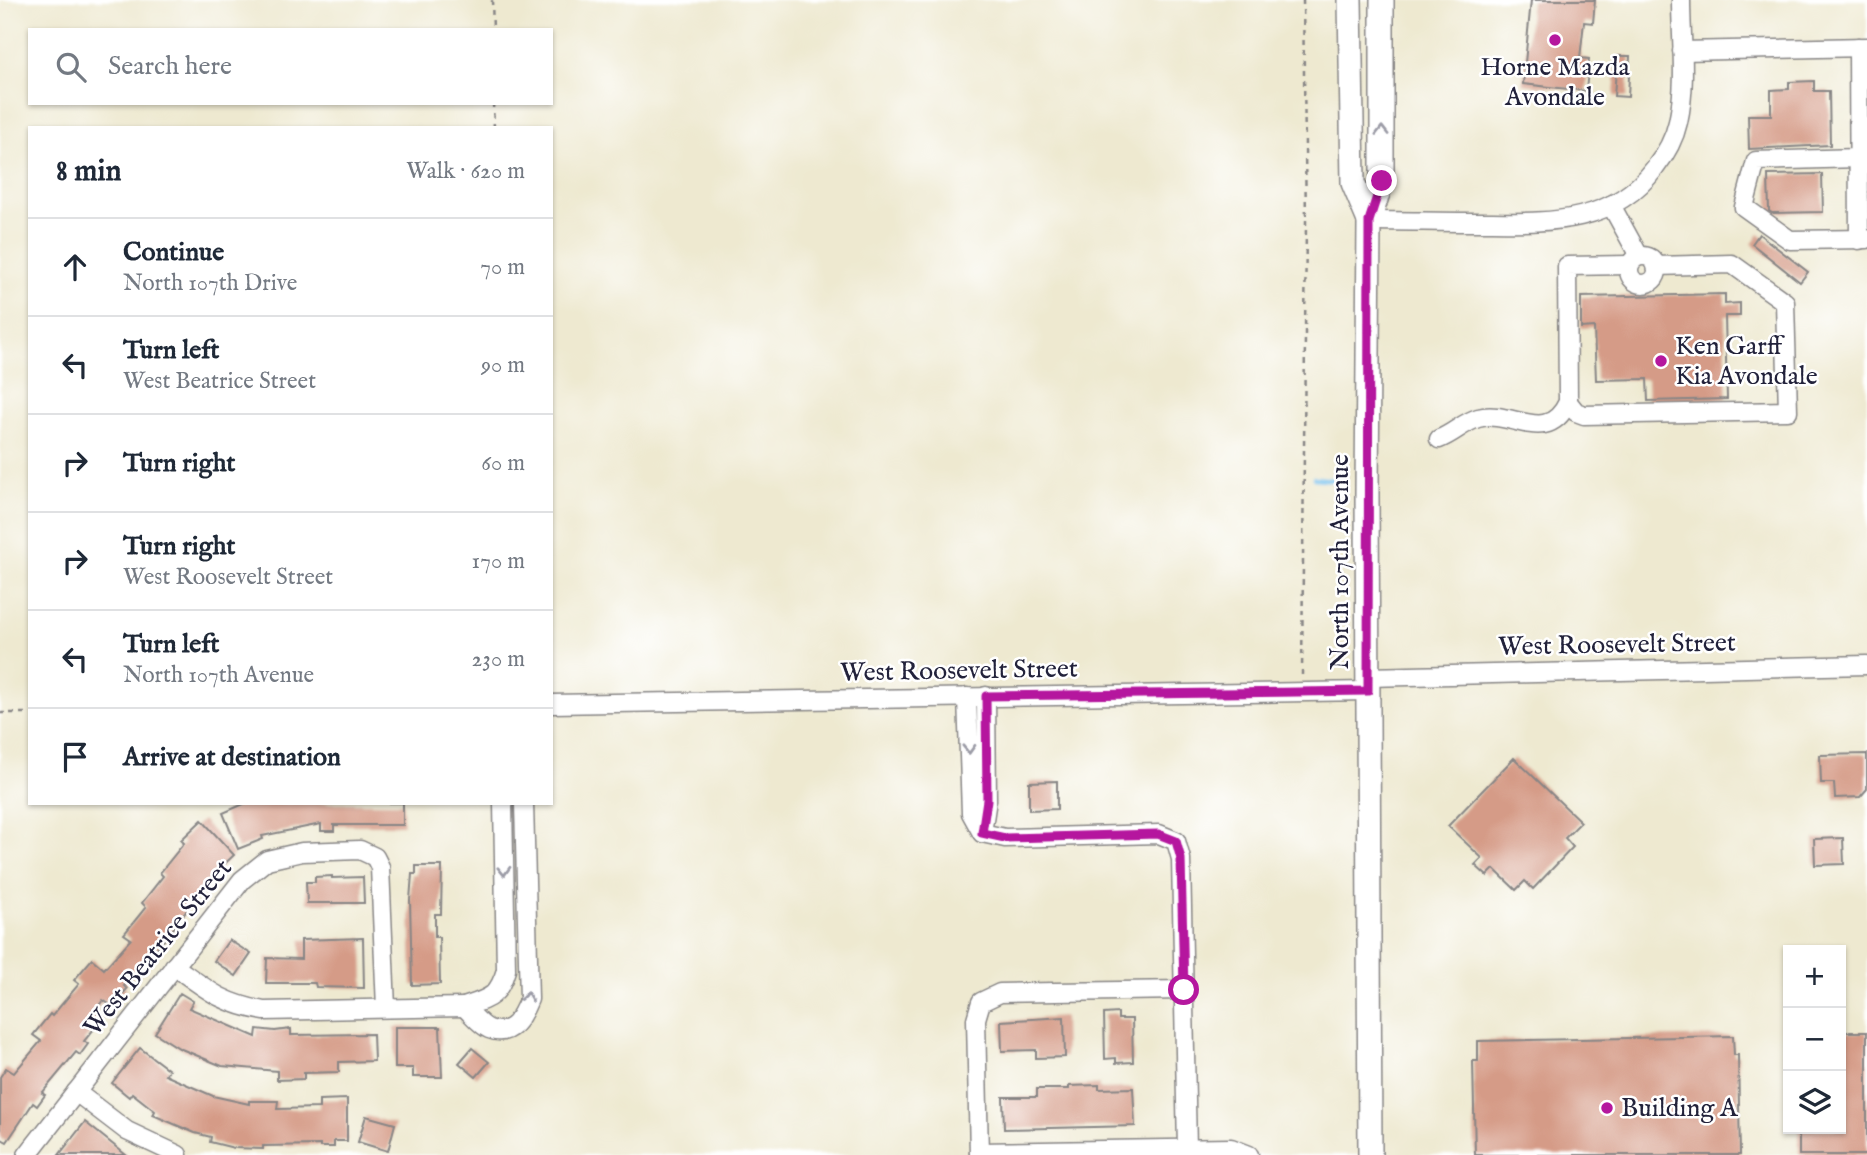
<!DOCTYPE html>
<meta charset="utf-8">
<style>
:root{--surface:#fff;--page:#f6f6f7;--text:#1f2937;--muted:#747a83;--line:#e0e1e3}
body{margin:0;font-family:"IM FELL English",serif;background:var(--page);color:var(--text)}
.controls{position:absolute;right:21px;bottom:21px;display:grid;overflow:hidden;border-radius:0px;box-shadow:0 2px 5px #0004}
.controls button{width:63px;height:63px;display:grid;place-items:center;padding:0;border:0;border-bottom:2px solid var(--line);background:var(--surface);color:var(--text);font:35px sans-serif}
.stop{position:absolute;width:21px;height:21px;margin:-16px;border:5px solid #b5179e;border-radius:50%;background:#fff}
.stop.end{background:#b5179e;border-color:#fff;box-shadow:0 2px 7px #0008}
.list{margin:0;padding:0;list-style:none}
h2{display:flex;justify-content:space-between;align-items:center;height:91px;margin:0;padding:0 28px;font-size:30px}
h2 small{font-size:23px;font-weight:400;color:var(--muted)}
.list li{display:grid;grid-template-columns:46px 1fr auto;gap:21px;align-items:center;box-sizing:border-box;height:98px;padding:0 28px;border-top:2px solid var(--line)}
.list b{display:block;font-size:26px;white-space:nowrap}
.list p{margin:0;font-size:23px;white-space:nowrap;color:var(--muted)}
.list em{font-size:23px;font-style:normal;color:var(--muted)}
.icon{flex:none;width:38px;height:38px;fill:none;stroke:currentColor;stroke-width:2;stroke-linecap:round;stroke-linejoin:round}
.map{position:relative;flex:none;width:1867px;height:1155px;overflow:hidden}
.search{position:absolute;background:var(--surface);box-shadow:0 2px 5px #0004;left:28px;top:28px;width:525px;height:77px;display:flex;align-items:center;gap:18px;box-sizing:border-box;padding:0 24px;border-radius:0px;color:var(--muted);font-size:26px}
.panel{position:absolute;background:var(--surface);box-shadow:0 2px 5px #0004;left:28px;top:126px;width:525px;height:679px;border-radius:0px}
.map>svg:first-child{display:block}
.lines{fill:none;stroke-linecap:round;stroke-linejoin:round}
.stream{stroke:#73c1ee;stroke-width:4.5}
.building{fill:#d59b87}
.minor-casing{stroke:#888686;stroke-width:21}
.major-casing{stroke:#888686;stroke-width:26}
.path{stroke:#888686;stroke-width:2.5;stroke-dasharray:5 5;stroke-linecap:butt}
.minor{stroke:#fff;stroke-width:18}
.major{stroke:#fff;stroke-width:23}
.oneway{stroke:#9c9ca7}
.route{stroke:#b5179e;stroke-width:9}
.poi-dot{fill:#b5179e;stroke:#fff;stroke-width:2.5}
.labels{text-anchor:middle;dominant-baseline:central;stroke-width:5;stroke-linejoin:round;paint-order:stroke}
.poi-label{font-size:26px;fill:#22223b;stroke:#fff;text-anchor:start}
.street-label{font-size:26px;fill:#22223b;stroke:#fff}
</style>
<div class="map">
<svg width="1867" height="1155" viewBox="0 0 1867 1155">
<rect width="100%" height="100%" fill="#fff"/>
<filter id="ink" filterUnits="userSpaceOnUse"><feTurbulence type="fractalNoise" baseFrequency=".0143" numOctaves="2"/><feDisplacementMap in="SourceGraphic" scale="14" xChannelSelector="R" yChannelSelector="G"/><feConvolveMatrix kernelMatrix="1 2 1 2 8 2 1 2 1" color-interpolation-filters="sRGB"/></filter>
<filter id="wash" filterUnits="userSpaceOnUse"><feTurbulence type="fractalNoise" baseFrequency=".00686" numOctaves="4" result="noise"/><feDisplacementMap in="SourceGraphic" scale="28" xChannelSelector="R" yChannelSelector="G"/><feGaussianBlur stdDeviation="1.57" result="paint"/><feColorMatrix in="noise" values="0 0 0 0 0 0 0 0 0 0 0 0 0 0 0 0 0 1.4 0 .05"/><feComposite in="paint" operator="in"/></filter>
<g filter="url(#wash)">
<rect width="100%" height="100%" fill="#eee9d0"/>
<g class="lines">
<path class="stream" d="M1314 478 1335 480"/>
</g>
<g id="blocks">
<g class="building">
<path d="M1531 0H1595L1593 23 1584 22 1580 58 1589 59 1586 91 1523 84Z"/>
<path d="M1617 56H1630L1628 97 1614 96Z"/>
<path d="M1814 81V91H1829L1830 145 1749 149 1748 115H1771V90L1789 89V82Z"/>
<path d="M1822 174 1823 212 1772 213 1769 211 1768 175Z"/>
<path d="M1759 234 1808 272 1800 282 1752 244Z"/>
<path d="M1725 294V304L1740 303V316H1725L1727 399 1648 401 1647 379 1596 380 1594 327 1581 328V297Z"/>
<path d="M1867 754V789L1860 797 1835 798 1834 783H1821L1820 755Z"/>
<path d="M1514 758 1581 822 1565 838 1573 847 1533 889 1525 881 1516 890 1494 869 1487 876 1475 865 1482 858 1448 826Z"/>
<path d="M1057 781V809L1029 810V782Z"/>
<path d="M246 803H403V825H334V831H321V824L262 836 263 839 238 849 223 813Z"/>
<path d="M202 820 234 855 216 872 188 905 190 906 170 933 124 986 127 989 112 1006 103 1000 95 1011 103 1018 84 1041 88 1044 80 1055 76 1052 42 1093 45 1095 37 1106 33 1103 7 1142 0 1138V1077L6 1068 14 1073 41 1041 33 1035 50 1014 52 1016 79 984 74 980 92 959 104 969 131 939 124 934 146 907 142 903 163 876 160 873 184 843 181 840Z"/>
<path d="M1843 838 1844 864 1815 865 1814 839Z"/>
<path d="M416 866H442L441 914H435V937H439L440 984 412 985 410 900 412 874H416Z"/>
<path d="M332 876V878L363 877 364 903H307L306 882H315V877Z"/>
<path d="M363 938 364 988 316 987 315 983H266L267 958 301 959V940Z"/>
<path d="M229 940 251 954 236 976 214 961Z"/>
<path d="M180 993 193 1001 189 1008 256 1037 257 1029 275 1031 291 1029V1035L373 1034 374 1061 339 1062V1072L304 1073V1079L277 1080V1071L222 1066 179 1048 155 1033Z"/>
<path d="M1118 1013V1019H1132L1133 1062 1116 1063V1058L1105 1059 1104 1014Z"/>
<path d="M1064 1017 1065 1057 1036 1058V1050L1002 1051 1001 1021Z"/>
<path d="M395 1027H440L442 1077H413V1068H395Z"/>
<path d="M1841 1032H1867V1155H1799V1129H1841Z"/>
<path d="M1733 1036 1734 1055H1738L1740 1155H1475L1473 1061H1478V1041Z"/>
<path d="M140 1048 169 1070 165 1075 213 1096 249 1104V1101H278L277 1109 319 1108V1100L347 1099V1141H334V1147H320V1145L263 1146V1149L234 1148 210 1142 211 1137 195 1133 153 1115 155 1111 132 1093 129 1097 112 1083Z"/>
<path d="M472 1048 489 1062 476 1077 459 1063Z"/>
<path d="M1099 1085V1089L1133 1088 1135 1126 1004 1129 1003 1097H1037V1089H1069V1086Z"/>
<path d="M366 1116 395 1124 388 1151 358 1142Z"/>
<path d="M85 1122 126 1155H59Z"/>
</g>
</g>
</g>
<g filter="url(#ink)">
<use href="#blocks" fill-opacity="0" stroke="#888686" stroke-width="2"/>
<g class="lines">
<g class="minor-casing">
<g id="minor">
<path d="M1858 47 1859 240"/>
<path d="M1682 51 1867 47"/>
<path d="M1859 158 1756 161 1744 207 1790 240 1867 239"/>
<path d="M1611 205 1639 256"/>
<path d="M1369 221C1405 221 1440 222 1475 222 1542 222 1610 228 1655 168 1666 154 1674 140 1678 122 1687 82 1681 40 1681 0"/>
<circle cx="1643" cy="270" r="14"/>
<path d="M1568 402 1576 412 1584 415 1788 411 1785 302 1732 264 1656 266"/>
<path d="M1439 439C1453 434 1464 422 1478 418 1512 409 1547 447 1568 402L1567 266 1629 265"/>
<path d="M1368 677 1867 665"/>
<path d="M967 697 971 813 982 833 987 800 986 696"/>
<path d="M551 704 1368 691"/>
<path d="M503 803 506 970C498 997 490 998 464 1007 471 1013 481 1026 489 1029 512 1038 522 1016 529 999L524 803"/>
<path d="M982 833 1005 838 1159 834 1176 841 1181 859 1187 1149"/>
<path d="M174 966C208 990 221 1003 264 1011L464 1007"/>
<path d="M76 1092 127 1131 178 1155"/>
<path d="M979 1152 1231 1148 1249 1155"/>
<path d="M27 1155 242 880 267 860 302 852 360 850 375 857 380 867 386 1008"/>
<path d="M979 1155 976 1019 981 1002 1000 993 1184 990"/>
</g>
</g>
<g class="major-casing">
<g id="major">
<path d="M1350 0 1353 183 1369 221"/>
<path d="M1370 1155 1367 493 1369 221 1382 181V0"/>
</g>
</g>
<g class="path">
<path d="M492 0 493 30"/>
<path d="M493 103 494 128"/>
<path d="M1302 675 1306 221 1303 0"/>
<path d="M0 713H30"/>
</g>
<use href="#minor" class="minor"/>
<use href="#major" class="major"/>
</g>
<defs><path id="oneway-chevron" d="M-2-3.5L2.5 0L-2 3.5" fill="none" stroke-width="1.6" stroke-linecap="round" stroke-linejoin="round" transform="scale(1.75)"/></defs>
<g class="oneway">
<use href="#oneway-chevron" transform="translate(1382 131) rotate(-90)"/>
<use href="#oneway-chevron" transform="translate(969 749) rotate(88)"/>
<use href="#oneway-chevron" transform="translate(504 871) rotate(88)"/>
<use href="#oneway-chevron" transform="translate(527 997) rotate(-82)"/>
</g>
</g>
<g class="lines" filter="url(#ink)">
<path class="route" d="M1184 990 1181 859 1176 841 1158 834 1005 838 982 833 987 800 986 696 1368 691 1369 221 1382 181"/>
</g>
<g class="poi-dot">
<circle cx="1555" cy="40" r="7"/>
<circle cx="1661" cy="361" r="7"/>
<circle cx="1607" cy="1108" r="7"/>
</g>
<g class="labels">
<g class="poi-label">
<text x="1555" y="67" text-anchor="middle">Horne Mazda<tspan x="1555" dy="30">Avondale</tspan></text>
<text x="1675" y="346">Ken Garff<tspan x="1675" dy="30">Kia Avondale</tspan></text>
<text x="1621" y="1108">Building A</text>
</g>
<g class="street-label">
<text transform="translate(1340 562) rotate(-90)">North 107th Avenue</text>
<text transform="translate(1617 645) rotate(-1)">West Roosevelt Street</text>
<text transform="translate(959 671) rotate(-1)">West Roosevelt Street</text>
<text transform="translate(158 948) rotate(-51)">West Beatrice Street</text>
</g>
</g>
</svg>
<div class="controls">
<button>+</button>
<button>−</button>
<button><svg class="icon" aria-label="layers" viewBox="0 0 24 24"><path d="M12 4l9 5-9 5-9-5zM3 14l9 5 9-5"/></svg></button>
</div>
<div class="stop" style="left:1184px;top:990px"></div>
<div class="stop end" style="left:1382px;top:181px"></div>
<div class="search"><svg class="icon" aria-label="search" viewBox="0 0 24 24"><circle cx="10" cy="10" r="6"/><path d="M15 15l6 6"/></svg>Search here</div>
<section class="panel">
<h2>8 min<small>Walk · 620 m</small></h2>
<ul class="list">
<li><svg class="icon" aria-label="ahead" viewBox="0 0 24 24"><path d="M12 20V5M6 11l6-6 6 6"/></svg><div><b>Continue</b><p>North 107th Drive</p></div><em>70 m</em></li>
<li><svg class="icon" aria-label="left" viewBox="0 0 24 24"><path d="M17 20v-9H6M10 6l-5 5 5 5"/></svg><div><b>Turn left</b><p>West Beatrice Street</p></div><em>90 m</em></li>
<li><svg class="icon" aria-label="right" viewBox="0 0 24 24"><path d="M7 20v-9h11M14 6l5 5-5 5"/></svg><div><b>Turn right</b></div><em>60 m</em></li>
<li><svg class="icon" aria-label="right" viewBox="0 0 24 24"><path d="M7 20v-9h11M14 6l5 5-5 5"/></svg><div><b>Turn right</b><p>West Roosevelt Street</p></div><em>170 m</em></li>
<li><svg class="icon" aria-label="left" viewBox="0 0 24 24"><path d="M17 20v-9H6M10 6l-5 5 5 5"/></svg><div><b>Turn left</b><p>North 107th Avenue</p></div><em>230 m</em></li>
<li><svg class="icon" aria-label="arrive" viewBox="0 0 24 24"><path d="M6 21V4h12l-3 4 3 4H6"/></svg><div><b>Arrive at destination</b></div></li>
</ul>
</section>
</div>
